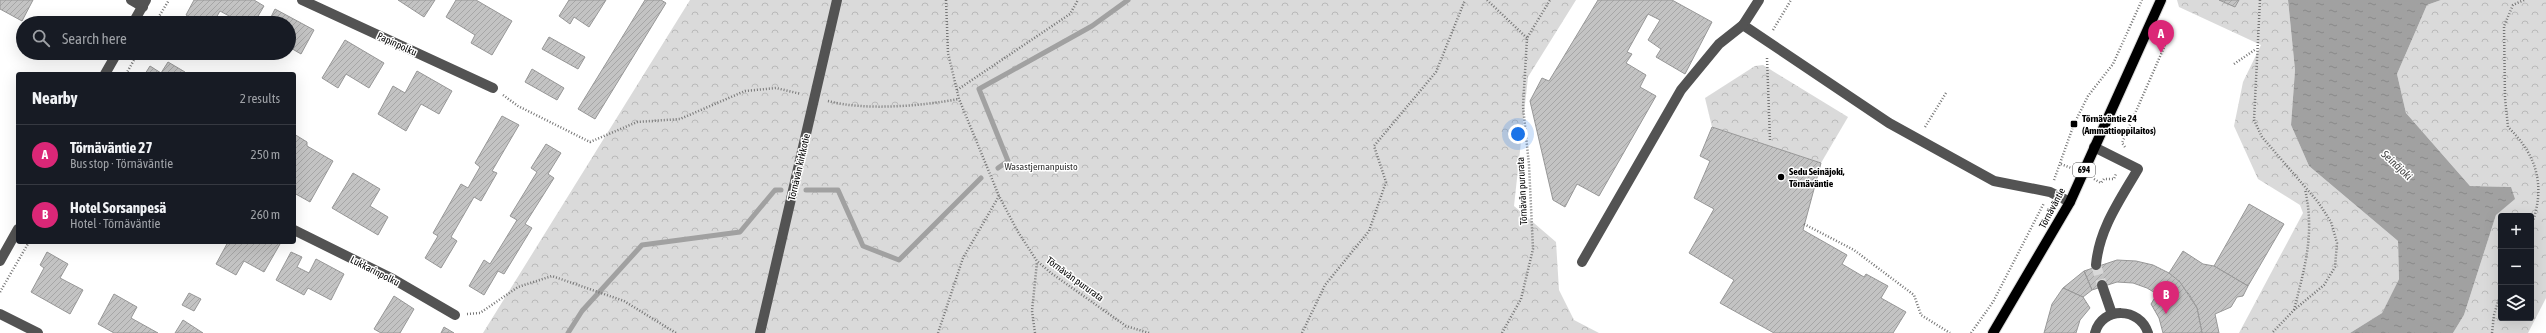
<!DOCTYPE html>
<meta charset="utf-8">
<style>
:root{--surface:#171b24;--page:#20242c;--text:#f1f3f6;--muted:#9ea1a6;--line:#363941;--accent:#db2777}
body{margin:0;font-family:"Asap Condensed",sans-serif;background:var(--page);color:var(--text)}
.controls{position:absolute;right:12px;bottom:12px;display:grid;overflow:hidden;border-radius:4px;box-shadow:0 4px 16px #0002}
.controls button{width:36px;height:36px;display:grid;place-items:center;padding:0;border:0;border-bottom:1px solid var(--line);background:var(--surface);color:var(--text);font:20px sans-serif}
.you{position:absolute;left:1518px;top:134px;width:14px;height:14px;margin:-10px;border:3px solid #fff;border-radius:50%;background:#1a73e8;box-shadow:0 0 0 6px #1a73e833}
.badge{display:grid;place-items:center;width:26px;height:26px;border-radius:50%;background:var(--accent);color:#fff;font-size:13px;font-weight:700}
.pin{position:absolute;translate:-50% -33px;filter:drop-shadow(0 1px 2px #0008)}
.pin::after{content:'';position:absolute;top:21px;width:14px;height:12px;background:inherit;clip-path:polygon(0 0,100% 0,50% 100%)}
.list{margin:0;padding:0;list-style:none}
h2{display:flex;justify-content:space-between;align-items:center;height:52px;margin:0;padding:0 16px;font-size:17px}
h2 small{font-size:13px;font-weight:400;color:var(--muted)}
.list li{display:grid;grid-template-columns:26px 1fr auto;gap:12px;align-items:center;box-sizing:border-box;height:60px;padding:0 16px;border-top:1px solid var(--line)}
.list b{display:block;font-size:15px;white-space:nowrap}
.list p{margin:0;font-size:13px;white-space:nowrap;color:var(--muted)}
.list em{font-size:13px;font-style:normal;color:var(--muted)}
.icon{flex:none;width:22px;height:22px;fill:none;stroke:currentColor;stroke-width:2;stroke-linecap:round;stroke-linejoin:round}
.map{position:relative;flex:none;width:2546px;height:333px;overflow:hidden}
.search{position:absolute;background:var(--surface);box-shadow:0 4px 16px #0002;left:16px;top:16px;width:280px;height:44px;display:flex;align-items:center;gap:10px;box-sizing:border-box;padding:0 14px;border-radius:22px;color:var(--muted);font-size:15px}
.panel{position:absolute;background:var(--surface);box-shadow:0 4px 16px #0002;left:16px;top:72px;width:280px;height:172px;border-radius:4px}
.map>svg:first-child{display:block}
.forest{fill:url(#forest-crowns);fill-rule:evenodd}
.water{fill:url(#water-ripples)}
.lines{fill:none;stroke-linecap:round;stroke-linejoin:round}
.stream{stroke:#a1a1a1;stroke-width:5}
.building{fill:url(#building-hatch);stroke:#979797}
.minor-tunnel{stroke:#d9d9d9;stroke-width:10;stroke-dasharray:10 5;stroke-linecap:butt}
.major-casing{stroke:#dbdbdb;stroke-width:12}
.path{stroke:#757575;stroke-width:2.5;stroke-dasharray:1 2;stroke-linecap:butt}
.minor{stroke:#535353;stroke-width:10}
.major{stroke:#000;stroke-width:10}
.poi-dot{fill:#000;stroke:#fff;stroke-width:1.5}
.labels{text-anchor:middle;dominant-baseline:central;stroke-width:3;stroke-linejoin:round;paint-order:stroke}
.shield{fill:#fff;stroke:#4c4c4c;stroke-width:1}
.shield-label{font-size:9px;font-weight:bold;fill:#000}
.street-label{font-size:10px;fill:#000;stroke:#fff}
.poi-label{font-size:10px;font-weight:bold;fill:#000;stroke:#fff;text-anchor:start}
.park-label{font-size:10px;fill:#313131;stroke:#fff}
.water-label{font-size:11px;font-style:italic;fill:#424242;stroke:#fff}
</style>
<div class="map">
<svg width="2546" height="333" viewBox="0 0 2546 333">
<defs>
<pattern id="forest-crowns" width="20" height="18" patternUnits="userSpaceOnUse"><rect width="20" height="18" fill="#dadada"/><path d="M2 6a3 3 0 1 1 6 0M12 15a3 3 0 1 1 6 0" fill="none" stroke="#b9b9b9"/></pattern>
<pattern id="water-ripples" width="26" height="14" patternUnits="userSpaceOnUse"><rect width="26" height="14" fill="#a1a1a1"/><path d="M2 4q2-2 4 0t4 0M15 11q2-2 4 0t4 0" fill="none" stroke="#898989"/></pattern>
<pattern id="building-hatch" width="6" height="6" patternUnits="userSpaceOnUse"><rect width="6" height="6" fill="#c3c3c3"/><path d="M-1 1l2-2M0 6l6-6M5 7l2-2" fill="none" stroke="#a6a6a6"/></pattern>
</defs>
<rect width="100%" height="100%" fill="#fff"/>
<g class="forest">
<path d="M690 0H1576L1528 77 1514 206 1556 242 1559 290 1574 320 1599 333H483Z"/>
<path d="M2177 0H2288L2295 70 2291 125 2309 166 2398 241 2399 279 2382 313 2350 333H2239L2303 213 2300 205 2258 179 2234 126 2243 82 2261 45 2179 7Z"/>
<path d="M2441 0H2546V298L2528 333H2453L2464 315 2496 215 2511 187 2470 186 2406 113 2397 74 2427 5ZM2501 216H2531V318H2501Z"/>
<path d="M1763 65 1848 117 1821 163 1712 127 1705 98 1755 66Z"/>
</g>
<path class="water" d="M2288 0H2441L2427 5 2397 74 2406 113 2470 186 2511 187 2515 199 2496 215 2464 315 2453 333H2350L2382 313 2399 279 2398 241 2309 166 2291 125 2295 70Z"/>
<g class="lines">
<g class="stream">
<path d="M998 168 1008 161 979 89 1092 26 1128 0"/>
<path d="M806 190H838L863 246 899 260 981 178"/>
<path d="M568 333 582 311 642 245 740 232 775 190H781"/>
</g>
</g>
<g class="building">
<path d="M0 0H33L22 21 0 9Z"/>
<path d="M194 0H254L264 6 254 23 243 16 240 22 220 11 213 23H200L186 15Z"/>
<path d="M398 0H435L424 17Z"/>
<path d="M456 0H476L512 21 492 55 471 43 475 35 446 17Z"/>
<path d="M569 0H606L589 27 574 17 570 24 559 16Z"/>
<path d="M645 0H661L666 3 595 119 578 109Z"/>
<path d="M1598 0H1672L1712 22 1685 74 1656 57 1661 49 1648 40 1660 20 1648 14 1627 52 1632 54 1626 63 1646 75 1640 87 1656 96 1599 196 1577 184 1565 207 1553 200 1530 101 1542 78 1549 81Z"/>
<path d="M2219 0H2239L2235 7Z"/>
<path d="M275 9 314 30 301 54 289 47V23H268Z"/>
<path d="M549 37 585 57 578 69 542 49Z"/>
<path d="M345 40 384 63 369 88 346 74 338 88 322 78Z"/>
<path d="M258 53H273L270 59Z"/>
<path d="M168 62 185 72V74H145L150 66 161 73Z"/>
<path d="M532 69 564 88 557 100 525 82Z"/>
<path d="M417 71 452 91 439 114 421 104 406 131 378 114 393 86 405 93Z"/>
<path d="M502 116 519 125 492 171 497 173 481 201 474 197 451 237 457 241 441 268 425 258 438 236 433 233 461 184 468 188 480 167 475 163Z"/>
<path d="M1712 127 1821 163 1803 230 1847 255 1842 264 1864 277 1866 274 1888 286 1881 298 1906 312 1893 333H1774L1720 303 1734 280 1689 253 1714 209 1694 198 1710 161 1700 156Z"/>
<path d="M294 134 307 142V146L333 161 310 202 294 193Z"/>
<path d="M546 144 561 153 548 174 554 178 525 224 532 228 504 274 498 271 484 295 469 286 484 260 490 264 517 220 510 216 537 172 531 168Z"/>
<path d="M353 173 380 189 370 206 388 217 378 235 332 208Z"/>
<path d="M2249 204 2284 224 2248 286 2214 266Z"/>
<path d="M228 242H275L280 244 264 272 244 261 236 275 216 264Z"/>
<path d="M2183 251 2203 264 2214 266 2248 286 2243 296 2237 297 2231 307 2215 314 2219 333H2202L2197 308 2189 294 2169 273Z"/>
<path d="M47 252 68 264 60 278 83 290 70 314 31 292 44 268 40 265Z"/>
<path d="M291 252 302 257 297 267 309 273 316 259 344 274 331 300 308 288 304 295 276 280Z"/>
<path d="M2117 260 2136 261 2153 265 2169 273 2180 282 2197 308 2202 333H2163L2159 318 2151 304 2157 294 2147 288 2133 283 2117 282 2092 290 2084 271Z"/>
<path d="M2084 271 2092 290 2083 297 2063 288Z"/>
<path d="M2063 288 2083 297 2090 308 2080 320 2076 333H2044L2052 304Z"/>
<path d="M189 293 201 299 194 311 182 305Z"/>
<path d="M114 294 137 307 131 318 158 333H114L98 324Z"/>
<path d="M394 296 414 309 400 333H381L374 329Z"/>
<path d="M183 320 203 333H175Z"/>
<path d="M444 327 454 333H441Z"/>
</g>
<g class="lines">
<path class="minor-tunnel" d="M2096 265 2102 285"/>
<g class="major-casing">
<path id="major" d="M1993 333 2070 202 2161 0"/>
</g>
<g class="path">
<path d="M946 0 948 53 959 99 999 196 1018 232 1037 261 1051 273 1126 326 1149 333"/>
<path d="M1487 0 1527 38"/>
<path d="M2260 0 2254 120 2262 137 2318 202 2331 222 2337 243 2335 267 2324 285 2294 310 2272 333"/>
<path d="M2524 0 2513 5 2504 26 2505 98 2508 127C2538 156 2546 188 2531 226"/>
<path d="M155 23 169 0"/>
<path d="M1773 30 1791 0"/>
<path d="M1767 58 1770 140"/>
<path d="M2234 64 2256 49"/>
<path d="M126 74 138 53"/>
<path d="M957 90 1070 14 1078 0"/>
<path d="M503 95 518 106 590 142 637 122 680 119 745 91 776 88 801 94"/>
<path d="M828 101C865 111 921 106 959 99"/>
<path d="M1925 127 1946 93"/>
<path d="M2125 147 2122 143 2169 36"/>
<path d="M2061 164 2071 168"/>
<path d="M2094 179 2101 183 2104 179H2114L2116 174"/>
<path d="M2054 180 2074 124 2088 96 2113 64 2142 0"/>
<path d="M1804 224 1854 250 1914 295 1921 315 1950 333"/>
<path d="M0 292 29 242"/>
<path d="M2294 310C2305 266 2315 234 2305 189"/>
<path d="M467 314 480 313 518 287 552 276 624 301 676 333"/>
<path d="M938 333 963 258 999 196"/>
<path d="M1035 333 1032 311 1037 262"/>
<path d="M1302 333 1325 285 1369 231 1386 182 1374 146 1436 72 1465 0"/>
<path d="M1502 333 1521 299 1533 249 1529 165 1523 106 1527 38 1550 0"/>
<path d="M1971 333 1993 302 2044 203"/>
<path d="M2492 333 2494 315 2501 292"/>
</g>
<g class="minor">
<path d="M131 0 143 7"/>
<path d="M302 0 493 88"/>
<path d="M1759 0 1743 25 1889 123 1994 181 2050 192 2070 202"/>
<path d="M133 23 146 0"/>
<path d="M105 74 117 53"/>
<path d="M2094 147 2138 169C2120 200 2099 229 2096 265"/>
<path d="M294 230 393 279 455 315"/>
<path d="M0 261 18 229"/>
<path d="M1582 262 1681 90 1719 44 1743 25"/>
<path d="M2102 285 2112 314"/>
<path d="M0 314 38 333"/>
<path d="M760 333 837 0"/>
<path d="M2095 333C2102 306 2140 307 2148 333"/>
</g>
<use href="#major" class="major"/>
</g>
<g class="poi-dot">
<rect x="2070" y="120" width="8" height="8" rx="2"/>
<circle cx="1781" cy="177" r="4"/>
</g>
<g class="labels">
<rect class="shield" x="2073" y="163" width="22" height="14" rx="3"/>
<g class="shield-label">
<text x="2084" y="170">694</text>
</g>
<g class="street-label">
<text transform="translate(397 44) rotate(25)">Papinpolku</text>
<text transform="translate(799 167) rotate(-77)">Törnävän kirkkotie</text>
<text transform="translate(1522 191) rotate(-93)">Törnävän pururata</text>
<text transform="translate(2052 208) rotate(-62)">Törnäväntie</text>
<text transform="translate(375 271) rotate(27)">Lukkarinpolku</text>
<text transform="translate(1075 279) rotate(36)">Törnävän pururata</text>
</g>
<g class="poi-label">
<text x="2082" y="118">Törnäväntie 24<tspan x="2082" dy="12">(Ammattioppilaitos)</tspan></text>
<text x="1789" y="171">Sedu Seinäjoki,<tspan x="1789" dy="12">Törnäväntie</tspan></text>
</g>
<g class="park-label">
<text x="1041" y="166">Wasastjernanpuisto</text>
</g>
<g class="water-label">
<text transform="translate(2397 165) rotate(43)">Seinäjoki</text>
</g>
</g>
</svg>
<div class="controls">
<button>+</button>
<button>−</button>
<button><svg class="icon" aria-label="layers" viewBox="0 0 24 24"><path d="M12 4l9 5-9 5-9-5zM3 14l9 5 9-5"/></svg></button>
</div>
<div class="you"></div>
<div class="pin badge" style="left:2161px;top:53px">A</div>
<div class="pin badge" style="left:2166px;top:314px">B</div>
<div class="search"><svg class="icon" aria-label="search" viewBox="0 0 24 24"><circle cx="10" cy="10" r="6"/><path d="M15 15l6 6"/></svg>Search here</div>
<section class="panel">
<h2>Nearby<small>2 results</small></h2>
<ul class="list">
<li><span class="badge">A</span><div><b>Törnäväntie 27</b><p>Bus stop · Törnäväntie</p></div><em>250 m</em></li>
<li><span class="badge">B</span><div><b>Hotel Sorsanpesä</b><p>Hotel · Törnäväntie</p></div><em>260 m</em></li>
</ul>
</section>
</div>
